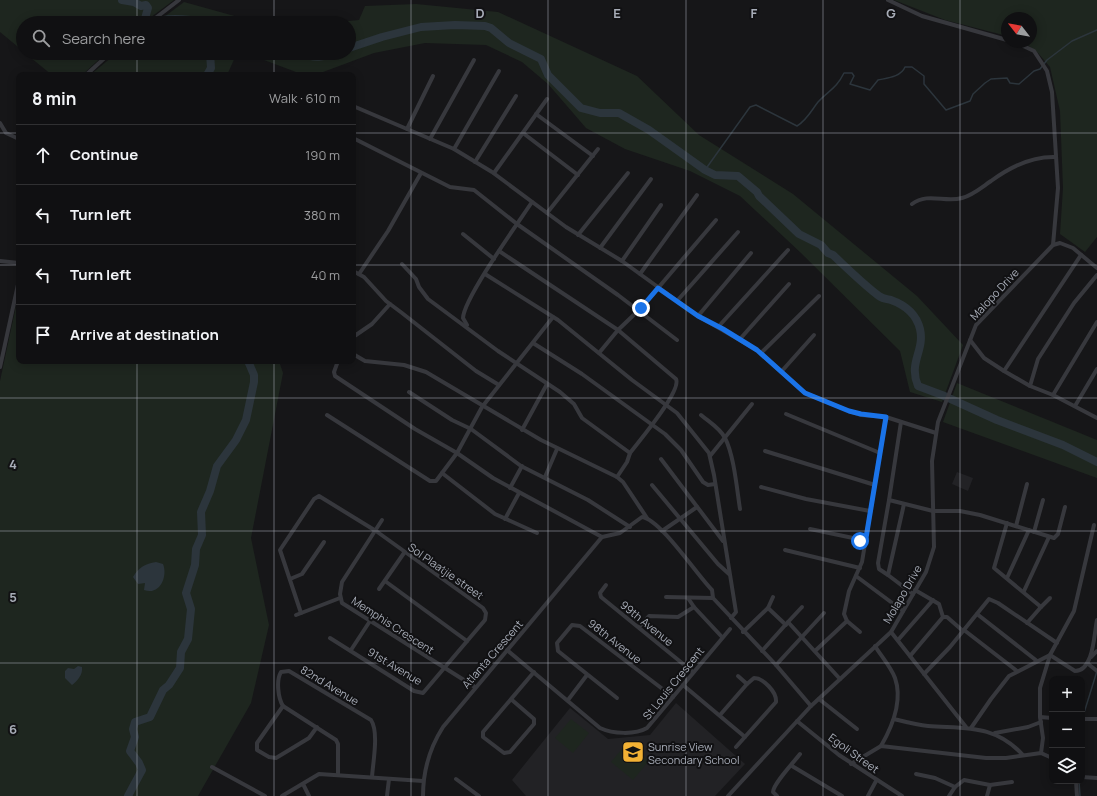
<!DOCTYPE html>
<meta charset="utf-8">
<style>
:root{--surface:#101012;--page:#1e1e20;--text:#f1f3f6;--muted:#9c9d9f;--line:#303032}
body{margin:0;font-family:Manrope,sans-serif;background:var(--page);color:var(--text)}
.controls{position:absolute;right:12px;bottom:12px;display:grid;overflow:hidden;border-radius:8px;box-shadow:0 2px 10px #0003}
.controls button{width:36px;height:36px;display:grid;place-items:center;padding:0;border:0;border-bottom:1px solid var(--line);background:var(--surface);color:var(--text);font:20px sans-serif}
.compass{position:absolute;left:1001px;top:12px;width:36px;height:36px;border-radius:50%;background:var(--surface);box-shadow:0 2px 10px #0003;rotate:301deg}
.stop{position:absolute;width:12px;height:12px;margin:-9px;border:3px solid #1a73e8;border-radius:50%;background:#fff}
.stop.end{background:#1a73e8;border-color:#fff;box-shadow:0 1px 4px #0008}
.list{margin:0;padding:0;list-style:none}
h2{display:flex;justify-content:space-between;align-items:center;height:52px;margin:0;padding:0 16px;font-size:17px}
h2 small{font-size:13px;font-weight:400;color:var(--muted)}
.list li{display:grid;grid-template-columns:26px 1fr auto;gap:12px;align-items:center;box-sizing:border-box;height:60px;padding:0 16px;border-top:1px solid var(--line)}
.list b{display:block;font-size:15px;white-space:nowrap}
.list em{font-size:13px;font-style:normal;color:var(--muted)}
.icon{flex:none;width:22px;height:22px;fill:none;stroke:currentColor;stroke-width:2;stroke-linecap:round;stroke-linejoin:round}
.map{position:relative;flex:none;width:1097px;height:796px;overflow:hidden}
.search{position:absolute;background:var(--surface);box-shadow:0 2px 10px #0003;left:16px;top:16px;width:340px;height:44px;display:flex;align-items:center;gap:10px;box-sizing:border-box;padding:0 14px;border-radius:22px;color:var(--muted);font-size:15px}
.panel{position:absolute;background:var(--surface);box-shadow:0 2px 10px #0003;left:16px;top:72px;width:340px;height:292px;border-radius:8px}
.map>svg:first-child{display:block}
.built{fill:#222225}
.green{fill:#1e261f}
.water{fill:#2c353c}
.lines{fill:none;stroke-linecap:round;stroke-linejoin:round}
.stream{stroke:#2c353c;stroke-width:1.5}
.river{stroke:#2c353c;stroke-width:8}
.street{stroke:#37383d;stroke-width:4}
.route{stroke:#1a73e8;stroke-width:5}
.grid{fill:none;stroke:#a8adb8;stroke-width:1;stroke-opacity:0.55}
.labels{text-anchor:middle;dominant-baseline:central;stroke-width:4;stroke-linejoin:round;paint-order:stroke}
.street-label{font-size:11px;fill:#a8adb8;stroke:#111113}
.poi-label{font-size:11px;fill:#a8adb8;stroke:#111113;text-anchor:start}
.grid-label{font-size:13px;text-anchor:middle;font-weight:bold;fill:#a8adb8;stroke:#111113;stroke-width:4;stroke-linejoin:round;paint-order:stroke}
</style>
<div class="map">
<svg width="1097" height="796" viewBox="0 0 1097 796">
<rect width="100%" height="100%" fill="#161618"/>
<g class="built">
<path d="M957 472 973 478 968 491 952 484Z"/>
<path d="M676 703 745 764 715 796H526L512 780 570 708 608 739 650 735Z"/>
</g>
<g class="green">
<path d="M0 0H174L143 23H23V51L0 32Z"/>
<path d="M894 0H1097V237L1085 252 1060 234 1063 188 1060 111 1050 67 1038 53 1024 42H1031V18H1007V36L945 20Z"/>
<path d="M184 2 260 23H156Z"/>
<path d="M416 4 498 12 637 76 699 135 793 194 917 296 963 345 942 402 910 392 900 351 801 253 740 196 690 171 625 149 586 128 548 84 522 62 486 45 425 43 374 53 315 75H304L245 53H349V23H329L359 20 365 6Z"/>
<path d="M25 53H106L82 75H52Z"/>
<path d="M117 53H237L227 75H90Z"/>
<path d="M19 292V361H279L283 373 251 538 269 625 251 703 198 796H0V381Z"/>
<path d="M957 383 1097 440V478L943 422Z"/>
<path d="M571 719 589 733 573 753 555 738Z"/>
<path d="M627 743 649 761 633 780 611 762Z"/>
</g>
<g class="water">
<path d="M156 562 163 564C168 576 160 596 144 590L145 583 138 584 133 577C139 567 145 564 156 562Z"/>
<path d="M78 666 82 667C83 675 77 681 72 685L65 678V671L68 668 74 669Z"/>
</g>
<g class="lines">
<g class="stream">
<path d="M705 170 750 107 756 105 797 126C807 120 811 111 818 102 829 90 836 89 844 73H852L854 76 850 84 870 90 878 80C887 78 901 77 905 67H912L924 76V84L946 110 970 101 973 94 985 83 991 79 1007 78 1010 83 1019 84 1034 71 1040 69 1047 60 1072 41 1097 30"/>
<path d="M1082 758 1084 713 1097 671"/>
<path d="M1079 781 1080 796"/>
</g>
<g class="river">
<path d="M122 0 134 2 141 6 146 5 148 8 144 22 145 23"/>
<path d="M155 23C166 15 201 21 214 23"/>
<path d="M349 48 382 37 421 27 455 25 485 26 491 28 509 43 541 59 548 75 581 108 600 113H619L649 130 705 170 715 175 738 176 757 192 759 196 799 234 821 245 828 253 833 255C848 269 863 284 879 296 883 299 887 299 891 300 905 305 916 313 920 329 925 351 908 362 918 386L942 395 997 420 1063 445 1097 462"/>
<path d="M302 53C314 59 324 57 335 53"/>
<path d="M207 75 211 68 210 53"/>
<path d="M128 796 142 770 139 763 130 751 135 737 133 729 135 722 150 717 163 690 169 685 180 668 181 652 188 639 191 609 186 593 195 565 196 549 202 535 201 512 210 491 217 466 236 440 246 420 254 382V375L248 361"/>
</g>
<g class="street">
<path d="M888 0 922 16 1007 40"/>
<path d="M149 23 179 0"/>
<path d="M1015 42 1034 51 1047 71 1052 92 1058 188 1053 245"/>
<path d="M86 75 110 53"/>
<path d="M353 106 454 149 492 172 566 227 622 261 698 316 757 350 805 393 849 411 861 415 886 417 936 433"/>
<path d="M536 114 593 156"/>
<path d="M0 123 6 133 19 139"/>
<path d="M407 129 433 76"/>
<path d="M523 133 578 175"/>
<path d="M353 138 450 187 474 190 517 224 618 295 677 340"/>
<path d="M430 139 474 60"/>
<path d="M454 149 499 71"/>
<path d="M475 162 516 96"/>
<path d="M494 173 547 99"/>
<path d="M912 204C928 192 945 203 962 198 973 195 982 187 991 181 1010 167 1032 156 1056 157"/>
<path d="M547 213 598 149"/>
<path d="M463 234 494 259"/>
<path d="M578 235 628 173"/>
<path d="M600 248 651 179"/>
<path d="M499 251 618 330 676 379C682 391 639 441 630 453L627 462 617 477"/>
<path d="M0 261 19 263"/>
<path d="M622 261 661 205"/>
<path d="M402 264 416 279 419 287 428 299 498 351 560 392 574 404 582 418 630 453"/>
<path d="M353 271 364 277 386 301 402 313 476 371 499 385"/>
<path d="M359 274 388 231 421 173"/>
<path d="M485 274 558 320 632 380 677 413 709 453 714 475 736 612 731 618"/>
<path d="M640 274 697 195"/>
<path d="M677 301 738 232"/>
<path d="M698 316 751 253"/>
<path d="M1097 322 1053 395 1097 418"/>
<path d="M467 325 463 318C464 298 518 223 532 202"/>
<path d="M719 326 788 250"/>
<path d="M353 337 372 324 390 304"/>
<path d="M740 339 789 284"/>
<path d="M970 340 984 358 1004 371"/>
<path d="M533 343 582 374 665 434 681 450 703 482 708 485 715 484"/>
<path d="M599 353 618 330 641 308 716 220"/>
<path d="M761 353 819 296"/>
<path d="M353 354 365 361 404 365 426 372 541 440 617 477 623 482 647 518"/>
<path d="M338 361 334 372 335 376 415 429 457 453 493 478 602 537 620 533 642 517C660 519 697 575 712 590L713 598 776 665 811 706"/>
<path d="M0 367 19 280"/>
<path d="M781 372 814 335"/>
<path d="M1030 386 1038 359 1074 303 1097 275"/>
<path d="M409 392 452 420 471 429 521 466 588 500 630 527"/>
<path d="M1053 395 1030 386 1004 371 1081 255"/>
<path d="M1075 406 1097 369"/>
<path d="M786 414 880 453"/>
<path d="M327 415 430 481H436L457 453 482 407 553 317"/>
<path d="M701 415C709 422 720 428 725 438 734 455 737 490 740 509"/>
<path d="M901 422 889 500 933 511H960L980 515 1054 538 1058 534 1065 507"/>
<path d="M522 430 547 384"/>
<path d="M765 451 875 485"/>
<path d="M710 456 752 404"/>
<path d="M661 459 723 541"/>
<path d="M442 473 495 514 537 533"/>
<path d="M545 477 557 449"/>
<path d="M652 485 718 564 729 574"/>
<path d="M761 487 806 499 870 511"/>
<path d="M510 488 522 466"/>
<path d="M904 504 888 575 913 594"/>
<path d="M505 519 519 493"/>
<path d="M382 520 342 582 340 594 342 603 475 687"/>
<path d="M1007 523 994 568 1041 607 1027 623"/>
<path d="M1016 526 1027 484"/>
<path d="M810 529 853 538 865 544"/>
<path d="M662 531 697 507"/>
<path d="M1034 532 1043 500"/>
<path d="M785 550 860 568"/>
<path d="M888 575 879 569 878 563 889 500"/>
<path d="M856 576 903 611"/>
<path d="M1007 578 1029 530"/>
<path d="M290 579 302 574 324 542"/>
<path d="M385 581 467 641"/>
<path d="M606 585 600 593 601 597 693 672"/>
<path d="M379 589 404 553"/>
<path d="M915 590 939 604 943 617"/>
<path d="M1024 591 1049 537"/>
<path d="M666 597 713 598"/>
<path d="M688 598 694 607 722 637"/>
<path d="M1041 607 1050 598"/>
<path d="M768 608 786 625"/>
<path d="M301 613 280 550 314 499 319 496 376 531 483 608 486 613 485 620 423 693 414 691 330 638"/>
<path d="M977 614 1037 661"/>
<path d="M296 615 340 598"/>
<path d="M847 621 844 614 849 591 862 562 886 417"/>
<path d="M788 622 802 607"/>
<path d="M639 627 649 616 678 617 694 607"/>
<path d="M964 630 1017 671"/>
<path d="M743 632 768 608 773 597"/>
<path d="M891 632 966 727"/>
<path d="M898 640 933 600"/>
<path d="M875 646C881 656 891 667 895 678 903 701 892 727 881 746"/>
<path d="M351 650 370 621"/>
<path d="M507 650 600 728C613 734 635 735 647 728L730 629"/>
<path d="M762 651 788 622 840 679"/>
<path d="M815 651 847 621 860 632"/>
<path d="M910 656 943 617H947L963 631"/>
<path d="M1091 657 1097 651"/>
<path d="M1087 663 1097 671"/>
<path d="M776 665 824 613"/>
<path d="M924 674 950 647 989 599 998 603 1057 643"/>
<path d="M738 676 747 684"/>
<path d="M683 685 745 737"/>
<path d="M617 698 558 651 557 643 572 625 580 626 673 697"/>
<path d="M819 699 857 729"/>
<path d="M512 700 534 719V724L510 752 504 753 483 737V732L534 672"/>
<path d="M568 700 587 675"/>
<path d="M283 706 257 743V750L269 757 276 758 309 738 317 727"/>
<path d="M720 715 747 684 754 678C763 678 777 692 776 702L736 747"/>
<path d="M1040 717 1052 718"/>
<path d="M894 719C906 722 917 725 928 726 966 729 994 724 1023 755"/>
<path d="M1082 719H1097"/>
<path d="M797 721 839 755 902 796"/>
<path d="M971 728 991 699 1009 676 1050 655 1075 671C1094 671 1094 633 1097 620"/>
<path d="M995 733 1028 727 1041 722"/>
<path d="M1041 753 1043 738 1040 717V688L1050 655 1074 611 1094 525"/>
<path d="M851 764 881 746 986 758H1006L1041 753 1052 758"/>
<path d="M792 766 842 796"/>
<path d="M212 767 265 796"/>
<path d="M338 774V744L336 740 283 706C278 698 276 680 281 672L289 671 371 720C379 732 373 762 372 777"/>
<path d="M916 774 935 778 955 787"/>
<path d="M1082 777 1097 778"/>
<path d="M456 779 479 796"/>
<path d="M1076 781 1077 796"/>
<path d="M303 784 309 796"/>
<path d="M282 796 319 774 423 781"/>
<path d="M387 796 389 779"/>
<path d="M423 796C423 770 429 749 443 727L602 537"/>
<path d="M728 796 811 706 891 632 926 572 934 547 932 461 938 422 976 325 1053 245 1060 243 1073 248 1097 268"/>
<path d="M777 796 773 792C773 784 794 762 800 754"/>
<path d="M868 796 876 781"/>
<path d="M949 796 955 787 964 780 990 785 1012 782"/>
<path d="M987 796 990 785"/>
</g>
</g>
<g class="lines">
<path class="route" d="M641 308 658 288 698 316 723 329 757 350 805 393 849 411 861 414 886 417 865 544 860 541"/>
</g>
<path class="grid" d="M137 0V23M274 0V23M411 0V796M548 0V796M686 0V796M823 0V796M960 0V796M137 53V75M274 53V75M0 133H19M353 133H1097M0 265H19M353 265H1097M137 361V796M274 361V796M0 398H1097M0 531H1097M0 663H1097"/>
<defs>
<g id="school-square" transform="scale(1.15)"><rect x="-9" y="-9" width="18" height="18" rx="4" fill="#f2b134" stroke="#111113"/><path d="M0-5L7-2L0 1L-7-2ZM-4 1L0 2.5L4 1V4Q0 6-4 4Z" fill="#111"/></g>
</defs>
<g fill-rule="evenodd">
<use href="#school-square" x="633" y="752"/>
</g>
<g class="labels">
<g class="street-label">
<text transform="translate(994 294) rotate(-47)">Malopo Drive</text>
<text transform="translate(446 571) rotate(35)">Sol Plaatjie street</text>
<text transform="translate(902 594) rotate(-60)">Molapo Drive</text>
<text transform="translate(647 623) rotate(39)">99th Avenue</text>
<text transform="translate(393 625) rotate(33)">Memphis Crescent</text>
<text transform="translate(615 641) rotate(38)">98th Avenue</text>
<text transform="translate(492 654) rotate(-49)">Atlanta Crescent</text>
<text transform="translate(395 666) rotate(31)">91st Avenue</text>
<text transform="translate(673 683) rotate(-51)">St Louis Crescent</text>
<text transform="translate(330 685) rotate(31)">82nd Avenue</text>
<text transform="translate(854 753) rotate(36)">Egoli Street</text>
</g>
<g class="poi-label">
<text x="648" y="746">Sunrise View<tspan x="648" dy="13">Secondary School</tspan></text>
</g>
</g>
<g class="grid-label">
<text x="480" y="18">D</text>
<text x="617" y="18">E</text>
<text x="754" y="18">F</text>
<text x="891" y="18">G</text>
<text x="13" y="469">4</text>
<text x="13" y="602">5</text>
<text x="13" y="734">6</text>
</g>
</svg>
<div class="controls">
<button>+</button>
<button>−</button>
<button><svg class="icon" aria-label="layers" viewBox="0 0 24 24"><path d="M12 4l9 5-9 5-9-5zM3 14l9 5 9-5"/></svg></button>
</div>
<svg class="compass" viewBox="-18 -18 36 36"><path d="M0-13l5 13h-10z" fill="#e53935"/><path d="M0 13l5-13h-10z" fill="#9c9d9f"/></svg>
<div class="stop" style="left:860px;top:541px"></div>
<div class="stop end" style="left:641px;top:308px"></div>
<div class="search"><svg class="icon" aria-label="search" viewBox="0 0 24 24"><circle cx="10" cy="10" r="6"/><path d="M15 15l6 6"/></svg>Search here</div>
<section class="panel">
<h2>8 min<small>Walk · 610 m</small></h2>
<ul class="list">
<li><svg class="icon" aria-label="ahead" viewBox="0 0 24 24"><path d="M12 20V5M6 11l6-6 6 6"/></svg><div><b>Continue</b></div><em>190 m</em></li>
<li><svg class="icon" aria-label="left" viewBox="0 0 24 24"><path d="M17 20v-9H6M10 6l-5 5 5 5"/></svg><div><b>Turn left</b></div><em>380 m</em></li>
<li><svg class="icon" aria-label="left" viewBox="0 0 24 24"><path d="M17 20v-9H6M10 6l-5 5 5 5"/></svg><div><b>Turn left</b></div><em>40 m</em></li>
<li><svg class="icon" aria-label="arrive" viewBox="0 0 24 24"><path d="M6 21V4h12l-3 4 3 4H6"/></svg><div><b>Arrive at destination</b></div></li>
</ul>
</section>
</div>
